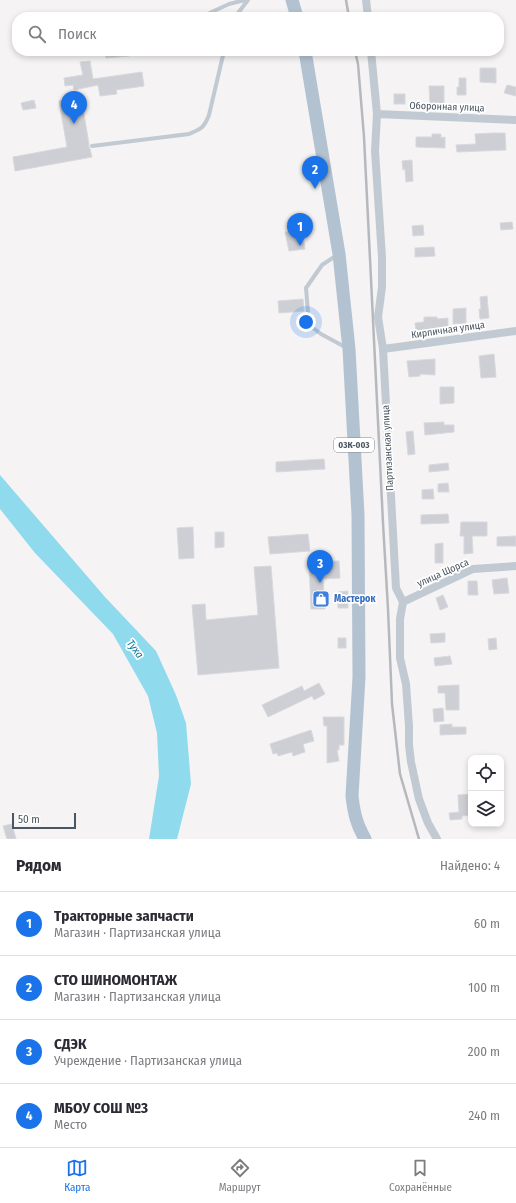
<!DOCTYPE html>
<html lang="ru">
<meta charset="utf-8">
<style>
:root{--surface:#fff;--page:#f2f2f3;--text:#2b2b33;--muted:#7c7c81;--line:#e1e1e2;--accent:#1a73e8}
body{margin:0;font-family:"Fira Sans Condensed",sans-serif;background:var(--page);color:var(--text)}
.controls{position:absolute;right:12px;bottom:12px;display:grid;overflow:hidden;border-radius:8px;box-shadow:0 2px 6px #0003}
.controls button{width:36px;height:36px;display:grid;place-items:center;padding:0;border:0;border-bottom:1px solid var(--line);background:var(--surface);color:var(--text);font:20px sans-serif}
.scale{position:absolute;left:12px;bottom:10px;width:64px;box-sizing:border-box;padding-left:4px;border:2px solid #4a5661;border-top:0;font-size:11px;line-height:14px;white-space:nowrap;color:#4a5661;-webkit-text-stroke:3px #fff;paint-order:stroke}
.you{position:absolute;left:306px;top:322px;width:14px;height:14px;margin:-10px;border:3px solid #fff;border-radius:50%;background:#1a73e8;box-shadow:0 0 0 6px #1a73e833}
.badge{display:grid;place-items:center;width:26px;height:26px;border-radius:50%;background:var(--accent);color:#fff;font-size:13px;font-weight:700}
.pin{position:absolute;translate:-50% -33px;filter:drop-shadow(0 1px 2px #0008)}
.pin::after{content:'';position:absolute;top:21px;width:14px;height:12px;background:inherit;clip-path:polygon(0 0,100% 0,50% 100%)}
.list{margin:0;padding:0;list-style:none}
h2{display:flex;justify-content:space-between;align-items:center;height:52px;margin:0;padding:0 16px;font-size:17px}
h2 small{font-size:13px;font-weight:400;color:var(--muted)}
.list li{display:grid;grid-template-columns:26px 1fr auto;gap:12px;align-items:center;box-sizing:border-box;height:64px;padding:0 16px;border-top:1px solid var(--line)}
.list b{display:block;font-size:15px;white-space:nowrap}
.list p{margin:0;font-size:13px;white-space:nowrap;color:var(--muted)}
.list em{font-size:13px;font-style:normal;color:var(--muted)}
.icon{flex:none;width:22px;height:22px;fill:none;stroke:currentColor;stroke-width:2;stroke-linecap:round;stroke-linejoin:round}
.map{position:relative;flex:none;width:516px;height:839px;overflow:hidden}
.search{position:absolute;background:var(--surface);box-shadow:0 2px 6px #0003;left:12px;right:12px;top:12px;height:44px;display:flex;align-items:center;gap:10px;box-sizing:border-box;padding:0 14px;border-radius:16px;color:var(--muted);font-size:15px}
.sheet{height:308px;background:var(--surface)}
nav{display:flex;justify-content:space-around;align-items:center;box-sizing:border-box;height:56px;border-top:1px solid var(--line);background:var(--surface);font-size:11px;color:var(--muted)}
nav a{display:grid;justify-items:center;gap:2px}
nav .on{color:var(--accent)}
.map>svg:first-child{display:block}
.water{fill:#90daee}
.building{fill:#cdcfd5;stroke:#d7d9de}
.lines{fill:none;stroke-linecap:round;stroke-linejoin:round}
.service{stroke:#c1cad2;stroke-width:4}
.minor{stroke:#c1cad2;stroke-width:8}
.primary{stroke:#b3c2d1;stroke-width:13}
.rail{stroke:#b5b8bd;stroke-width:2.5}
.labels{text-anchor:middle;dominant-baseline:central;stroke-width:3.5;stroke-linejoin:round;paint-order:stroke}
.shield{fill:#fff;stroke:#808990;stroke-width:1}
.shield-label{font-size:9px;font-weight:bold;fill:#4a5661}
.street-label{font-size:10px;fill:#4a5661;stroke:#fff}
.shop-label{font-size:10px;font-weight:bold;fill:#366cbe;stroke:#fff;text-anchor:start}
.water-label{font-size:11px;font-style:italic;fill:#0c7c9b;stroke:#fff}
</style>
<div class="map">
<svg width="516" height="839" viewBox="0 0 516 839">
<rect width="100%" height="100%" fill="#f5f3f3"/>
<path class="water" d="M0 475 105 597 156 651 176 695 186 723 191 784 177 839H149L159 776 157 733 148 696 113 634 35 553 0 509Z"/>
<g class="building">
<path d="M105 51H129V56L106 58Z"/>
<path d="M90 61 93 79 142 72 144 86 116 90 117 94 100 96 98 85 74 90 73 85 65 86 64 78 83 75 80 62Z"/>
<path d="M480 68H496V83L480 82Z"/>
<path d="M459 78H466V95H457V87H459Z"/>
<path d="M507 85 516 87V96L504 93Z"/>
<path d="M429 86H444V104H430Z"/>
<rect x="394" y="94" width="11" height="10"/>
<path d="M81 97 89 144V147L90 149 92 157 15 171 13 157 67 147 59 101Z"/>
<path d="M34 100 36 108 23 110 21 103Z"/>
<path d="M493 133H505L506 150 457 152 456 145 476 144 475 134Z"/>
<path d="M432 134H441V138L445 137V148L416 147V137H432Z"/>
<path d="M412 160 413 181 406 182 405 169 403 170 402 161Z"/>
<path d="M512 222 513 229 501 230 500 223Z"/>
<path d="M423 225 424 235 413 236 412 226Z"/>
<path d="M299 231 301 242H304L305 249 289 251 285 232Z"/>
<path d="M434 247 435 256 415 257V248Z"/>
<path d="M487 296 489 318 480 319 479 309H481L480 297Z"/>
<path d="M303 299 304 311 279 313 278 301Z"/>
<path d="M466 308V323L453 324V309Z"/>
<path d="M424 317H437V319L448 318V330L416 331 415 323 424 322Z"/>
<path d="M494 354 496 377 481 378 479 356Z"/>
<path d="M435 359V375L420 374V376L409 377 407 361Z"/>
<path d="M440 387H454V403L440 404Z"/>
<path d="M444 422V425H454V432L425 435 424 423Z"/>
<path d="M413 431 415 454 408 455 406 432Z"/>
<path d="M324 459 325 469 276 472V462Z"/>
<path d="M448 463 449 470 429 472V465Z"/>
<path d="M448 483 449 492H438V484Z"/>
<path d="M433 489 434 499H422V490Z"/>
<path d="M448 514 449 523 421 524V515Z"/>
<path d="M461 522H487V536H472L473 553 464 554V536H460Z"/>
<path d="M193 527 194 558 179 559 177 528Z"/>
<path d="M215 532H224V547L215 548Z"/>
<path d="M308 534 310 551 270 554 268 537Z"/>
<path d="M516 536V546H497V537Z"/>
<path d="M443 543V563H435V544Z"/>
<path d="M339 561 340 578 323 579 325 609H311L309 562Z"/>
<path d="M271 566 279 668 198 675 192 605 205 604 206 620 258 615 254 567Z"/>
<path d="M507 578 509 593 494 594 492 580Z"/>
<path d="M468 581H477L478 595H468Z"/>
<path d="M348 591V608H338V592Z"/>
<path d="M443 595 448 607 440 610 436 598Z"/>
<path d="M445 633V642L431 643 430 634Z"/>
<rect x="338" y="638" width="8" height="10"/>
<path d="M496 638 497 649 489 650 488 639Z"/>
<path d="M450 656 452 664 435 666 434 658Z"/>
<path d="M319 683 325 694 314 700 312 696 268 717 262 705 302 686 304 691Z"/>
<path d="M459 685V710H446L445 693H438V686Z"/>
<path d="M443 708 444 721 434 722 433 709Z"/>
<path d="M323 717H344V745H339V750H337L339 761 327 763V726H324Z"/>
<path d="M452 724V727H466V734L440 735V725Z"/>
<path d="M311 730 314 741 303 744 305 752 293 756 292 752 278 756 277 753 273 754 270 744Z"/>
<path d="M471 794V815L462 816V819L450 820 449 813 459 812 458 795Z"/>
<path d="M12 824 16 839H7L3 826Z"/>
</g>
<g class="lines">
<g class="service">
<path d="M201 17 229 4 245 0"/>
<path d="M235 17 248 0"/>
<path d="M92 146 189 134C201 129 204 128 209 115L224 51"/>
<path d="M337 255 322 265 306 288 309 325 321 334 345 347"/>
</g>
<g class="minor">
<path d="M366 0 368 17"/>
<path d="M371 51 377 114 375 151 382 257V287L378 317 383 349 396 588 403 602 400 619V658L406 684 409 726V745L411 762 419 799 428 823 437 839"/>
<path d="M377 114 516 120"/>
<path d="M383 349 516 331"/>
<path d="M403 602 473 569 516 566"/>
</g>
<g class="primary">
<path d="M292 0 297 17"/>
<path d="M305 51 339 254 349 349 358 515 359 677 352 796C354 813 356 823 365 839"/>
</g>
<g class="rail">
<path d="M346 0 349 17"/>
<path d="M355 51 358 64 364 137 383 523 388 609 392 704 400 774 419 839"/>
</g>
</g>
<defs>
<g id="shop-square" transform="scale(0.9)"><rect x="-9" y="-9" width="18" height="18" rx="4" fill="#3f7fe0" stroke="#fff"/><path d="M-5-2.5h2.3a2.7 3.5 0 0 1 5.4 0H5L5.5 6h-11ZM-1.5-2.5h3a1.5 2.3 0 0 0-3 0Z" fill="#fff"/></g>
</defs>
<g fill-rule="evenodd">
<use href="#shop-square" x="321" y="599"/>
</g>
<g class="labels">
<rect class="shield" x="334" y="438" width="40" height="14" rx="3"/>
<g class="shield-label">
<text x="354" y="445">03К-003</text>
</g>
<g class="street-label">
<text transform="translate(447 107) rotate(2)">Оборонная улица</text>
<text transform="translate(448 330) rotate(-8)">Кирпичная улица</text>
<text transform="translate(388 448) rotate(-93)">Партизанская улица</text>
<text transform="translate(443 573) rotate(-24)">улица Щорса</text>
</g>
<g class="shop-label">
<text x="334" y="599">Мастерок</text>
</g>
<g class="water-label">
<text transform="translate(135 649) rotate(53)">Туха</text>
</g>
</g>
</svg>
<div class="controls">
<button><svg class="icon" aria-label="locate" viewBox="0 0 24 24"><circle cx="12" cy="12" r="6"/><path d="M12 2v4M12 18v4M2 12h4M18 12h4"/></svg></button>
<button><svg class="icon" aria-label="layers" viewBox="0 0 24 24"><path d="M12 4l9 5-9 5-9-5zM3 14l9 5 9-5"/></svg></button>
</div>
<div class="scale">50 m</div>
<div class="you"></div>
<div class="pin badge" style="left:300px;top:246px">1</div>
<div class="pin badge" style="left:315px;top:189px">2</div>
<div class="pin badge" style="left:320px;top:583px">3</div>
<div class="pin badge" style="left:74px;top:124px">4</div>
<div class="search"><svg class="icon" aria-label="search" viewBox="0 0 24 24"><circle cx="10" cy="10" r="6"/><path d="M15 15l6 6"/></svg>Поиск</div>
</div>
<section class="sheet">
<h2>Рядом<small>Найдено: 4</small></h2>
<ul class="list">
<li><span class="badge">1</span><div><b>Тракторные запчасти</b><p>Магазин · Партизанская улица</p></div><em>60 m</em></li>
<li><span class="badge">2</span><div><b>СТО ШИНОМОНТАЖ</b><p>Магазин · Партизанская улица</p></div><em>100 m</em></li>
<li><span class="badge">3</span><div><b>СДЭК</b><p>Учреждение · Партизанская улица</p></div><em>200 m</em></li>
<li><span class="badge">4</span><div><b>МБОУ СОШ №3</b><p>Место</p></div><em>240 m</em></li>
</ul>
</section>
<nav>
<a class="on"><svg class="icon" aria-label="map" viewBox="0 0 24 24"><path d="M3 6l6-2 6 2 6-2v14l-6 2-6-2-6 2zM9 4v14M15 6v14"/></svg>Карта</a>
<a><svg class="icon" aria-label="directions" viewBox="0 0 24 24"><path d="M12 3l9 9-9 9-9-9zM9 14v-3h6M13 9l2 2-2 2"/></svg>Маршрут</a>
<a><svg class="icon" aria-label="saved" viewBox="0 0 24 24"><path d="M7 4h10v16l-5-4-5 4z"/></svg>Сохранённые</a>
</nav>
